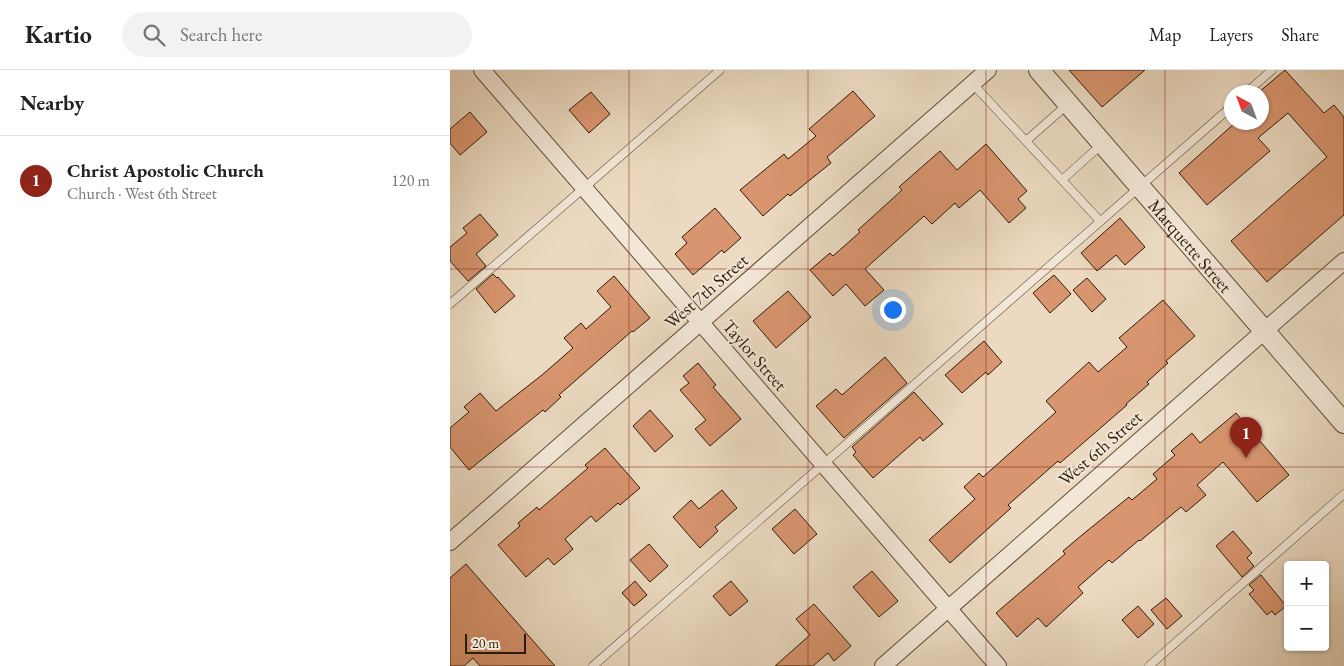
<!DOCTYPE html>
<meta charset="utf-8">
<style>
:root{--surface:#fff;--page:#f2f2f2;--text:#222;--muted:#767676;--line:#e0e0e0;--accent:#8f2418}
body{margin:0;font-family:"EB Garamond",serif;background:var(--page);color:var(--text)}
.controls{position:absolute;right:15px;bottom:15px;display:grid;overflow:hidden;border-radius:5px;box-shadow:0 1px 4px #0004}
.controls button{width:45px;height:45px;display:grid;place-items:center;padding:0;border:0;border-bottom:1px solid var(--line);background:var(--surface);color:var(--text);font:25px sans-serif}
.compass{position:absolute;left:774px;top:15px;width:45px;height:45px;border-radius:50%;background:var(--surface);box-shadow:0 1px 4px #0004;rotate:319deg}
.scale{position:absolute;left:15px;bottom:12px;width:61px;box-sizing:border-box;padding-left:5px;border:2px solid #2e1c08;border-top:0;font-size:14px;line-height:18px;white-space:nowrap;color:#2e1c08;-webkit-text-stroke:4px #f2e7d7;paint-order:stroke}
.you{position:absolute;left:442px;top:239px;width:18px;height:18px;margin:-12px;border:4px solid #fff;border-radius:50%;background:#1a73e8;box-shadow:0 0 0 8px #1a73e833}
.badge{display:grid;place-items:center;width:32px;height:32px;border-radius:50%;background:var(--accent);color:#fff;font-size:16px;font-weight:700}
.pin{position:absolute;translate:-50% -41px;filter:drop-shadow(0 1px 2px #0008)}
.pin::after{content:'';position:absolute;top:26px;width:18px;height:15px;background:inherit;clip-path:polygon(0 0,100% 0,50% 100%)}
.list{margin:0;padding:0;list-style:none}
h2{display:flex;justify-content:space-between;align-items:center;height:65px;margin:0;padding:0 20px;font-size:21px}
h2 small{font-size:16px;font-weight:400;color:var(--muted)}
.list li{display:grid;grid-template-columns:32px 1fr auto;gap:15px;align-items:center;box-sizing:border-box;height:90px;padding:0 20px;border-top:1px solid var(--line)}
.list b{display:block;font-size:19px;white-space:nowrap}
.list p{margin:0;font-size:16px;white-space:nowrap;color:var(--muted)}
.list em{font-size:16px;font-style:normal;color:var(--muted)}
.icon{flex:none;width:28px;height:28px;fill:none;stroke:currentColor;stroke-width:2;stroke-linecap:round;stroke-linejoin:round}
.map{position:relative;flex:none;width:894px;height:596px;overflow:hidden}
header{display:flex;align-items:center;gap:30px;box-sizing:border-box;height:70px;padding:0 25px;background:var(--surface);border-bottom:1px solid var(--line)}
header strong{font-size:24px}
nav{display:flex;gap:28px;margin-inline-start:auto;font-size:18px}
.search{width:350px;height:45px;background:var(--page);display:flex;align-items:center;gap:12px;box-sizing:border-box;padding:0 18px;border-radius:28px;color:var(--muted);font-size:19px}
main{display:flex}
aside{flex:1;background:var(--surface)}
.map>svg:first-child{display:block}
.building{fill:#d8956f;stroke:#2e1c08}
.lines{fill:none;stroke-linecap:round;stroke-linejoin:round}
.service-casing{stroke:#5d4c36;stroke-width:9}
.minor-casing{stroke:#5d4c36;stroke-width:18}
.tertiary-casing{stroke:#5d4c36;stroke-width:22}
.service{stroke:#f2e7d7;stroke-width:8}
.minor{stroke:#f2e7d7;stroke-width:16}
.tertiary{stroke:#f2e7d7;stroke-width:20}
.grid{fill:none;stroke:#8f2418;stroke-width:1;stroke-opacity:0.55}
.labels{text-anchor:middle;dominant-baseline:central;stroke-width:4;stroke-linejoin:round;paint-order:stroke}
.street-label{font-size:18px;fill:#2e1c08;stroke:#f2e7d7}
</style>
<header>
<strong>Kartio</strong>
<div class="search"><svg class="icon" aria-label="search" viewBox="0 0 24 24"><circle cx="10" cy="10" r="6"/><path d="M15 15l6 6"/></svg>Search here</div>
<nav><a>Map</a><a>Layers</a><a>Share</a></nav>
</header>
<main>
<aside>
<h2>Nearby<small></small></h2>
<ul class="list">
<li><span class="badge">1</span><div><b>Christ Apostolic Church</b><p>Church · West 6th Street</p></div><em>120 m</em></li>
</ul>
</aside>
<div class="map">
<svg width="894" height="596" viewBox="0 0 894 596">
<rect width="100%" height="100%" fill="#ebdac1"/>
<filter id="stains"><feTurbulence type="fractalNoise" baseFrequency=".004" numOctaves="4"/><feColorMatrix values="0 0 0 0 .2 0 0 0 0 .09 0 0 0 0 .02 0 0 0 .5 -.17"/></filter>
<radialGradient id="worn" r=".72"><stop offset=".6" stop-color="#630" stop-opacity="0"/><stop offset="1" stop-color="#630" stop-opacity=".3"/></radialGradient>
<g class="building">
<path d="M619 0H695L652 37Z"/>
<path d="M835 0 874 43 884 35 894 47V145L817 212 781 171 877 87 838 43 808 68 820 81 757 135 729 103 786 52H812V22H809Z"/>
<path d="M403 21 425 46 377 87 381 93 340 126 338 124 313 146 290 120 334 84 338 89 366 66 359 59Z"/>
<path d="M141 22 160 44 139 63 119 40Z"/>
<path d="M20 42 37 62 10 85 0 73V59Z"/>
<path d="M536 74 577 121 568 129 576 138 559 153 530 120 509 138 505 133 482 154 474 146 415 199 434 220 415 236 396 214 383 226 360 200 380 183 383 186 410 162 408 160 452 120 449 117 490 81 507 100Z"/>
<path d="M265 138 291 168 274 183 272 180 243 205 225 184 237 173 232 167Z"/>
<path d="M30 144 48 165 26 184 36 196 18 211 0 191V177L17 163 13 158Z"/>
<path d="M670 148 695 177 675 195 666 185 647 201 631 183Z"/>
<path d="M43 204 47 208 48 207 65 226 45 243 26 219Z"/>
<path d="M604 205 621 224 600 243 583 223Z"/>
<path d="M164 206 200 248 183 262 182 261 109 325 111 327 95 342 93 340 19 400 0 377V358L19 342 14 337 30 323 46 341 92 305 123 278 114 268 131 253 136 259 161 237 147 221Z"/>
<path d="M637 208 656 229 642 242 623 220Z"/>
<path d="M338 221 361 247 326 278 303 251Z"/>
<path d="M713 230 745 266 716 291 718 293 697 312 699 314 676 334 677 335 610 393 608 391 558 435 561 438 500 493 479 470 525 429 514 417 529 403 533 407 606 342 596 331 639 292 648 302 677 277 669 268Z"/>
<path d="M534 271 552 292 538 305 536 302 512 323 495 305Z"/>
<path d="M435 287 457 313 394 368 366 336 386 319 392 325Z"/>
<path d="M248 293 266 315 263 317 291 349 260 376 245 359 256 350 230 320 239 313 233 306Z"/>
<path d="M464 322 493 354 473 371 470 367 423 408 403 385 406 382 402 377Z"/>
<path d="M200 340 223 366 205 382 183 356Z"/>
<path d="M786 343 839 405 807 432 773 392 747 415 756 425 736 442 731 437 690 471 689 470 662 493 659 490 628 517 633 523 596 557 588 548 567 567 546 543 615 484 613 481 632 465 679 427 682 430 707 409 703 404 725 385 721 381 742 363 750 373Z"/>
<path d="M155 378 190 418 170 435 168 433 146 452 141 446 115 469 123 479 104 495 98 488 76 507 48 475 70 456 68 453 87 437 89 440 138 398 135 395Z"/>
<path d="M272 420 287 438 265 457 268 461 250 478 223 447 241 430 249 439Z"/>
<path d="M345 439 367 464 344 484 322 459Z"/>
<path d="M783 461 802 483 797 488 804 496 792 507 766 476Z"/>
<path d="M199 474 218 496 200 512 180 490Z"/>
<path d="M16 494 105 596H30L23 588 14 596H0V508Z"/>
<path d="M422 501 448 531 429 547 403 517Z"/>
<path d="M811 505 836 536 825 545 822 541 817 545 799 524 804 520 799 515Z"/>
<path d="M185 511 197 525 184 536 172 523Z"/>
<path d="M281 511 298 531 280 546 263 526Z"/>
<path d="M716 528 732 546 717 559 701 540Z"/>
<path d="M364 534 401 576 384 591 378 583 363 596H325L360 565 346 549Z"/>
<path d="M688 536 704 554 688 568 672 550Z"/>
</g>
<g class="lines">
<g class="service-casing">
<g id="service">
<path d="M523 14 650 151"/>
<path d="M797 22 822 0"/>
<path d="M576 71 618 34"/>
<path d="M612 110 651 75"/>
<path d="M0 234 270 0"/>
<path d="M143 596 782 36"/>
<path d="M699 596 894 424"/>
</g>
</g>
<g class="minor-casing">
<g id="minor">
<path d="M32 0 548 596"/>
<path d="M0 472 538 0"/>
<path d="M433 596 894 191"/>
</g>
</g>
<g class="tertiary-casing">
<g id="tertiary">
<path id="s1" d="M589 0 894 353"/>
</g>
</g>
<use href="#service" class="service"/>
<use href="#minor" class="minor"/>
<use href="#tertiary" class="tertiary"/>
</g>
<path class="grid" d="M179 0V596M358 0V596M536 0V596M715 0V596M0 199H894M0 397H894"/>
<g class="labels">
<g class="street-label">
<text stroke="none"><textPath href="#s1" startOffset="232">Marquette Street</textPath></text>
<text transform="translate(256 221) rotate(-41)">West 7th Street</text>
<text transform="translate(305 285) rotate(49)">Taylor Street</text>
<text transform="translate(650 378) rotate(-41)">West 6th Street</text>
</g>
</g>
<rect width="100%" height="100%" filter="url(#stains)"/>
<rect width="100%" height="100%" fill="url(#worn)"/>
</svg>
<div class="controls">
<button>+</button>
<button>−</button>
</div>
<svg class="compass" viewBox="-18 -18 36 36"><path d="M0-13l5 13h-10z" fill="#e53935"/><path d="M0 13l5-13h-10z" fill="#767676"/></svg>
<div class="scale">20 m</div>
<div class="you"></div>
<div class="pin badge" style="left:796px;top:388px">1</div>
</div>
</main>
